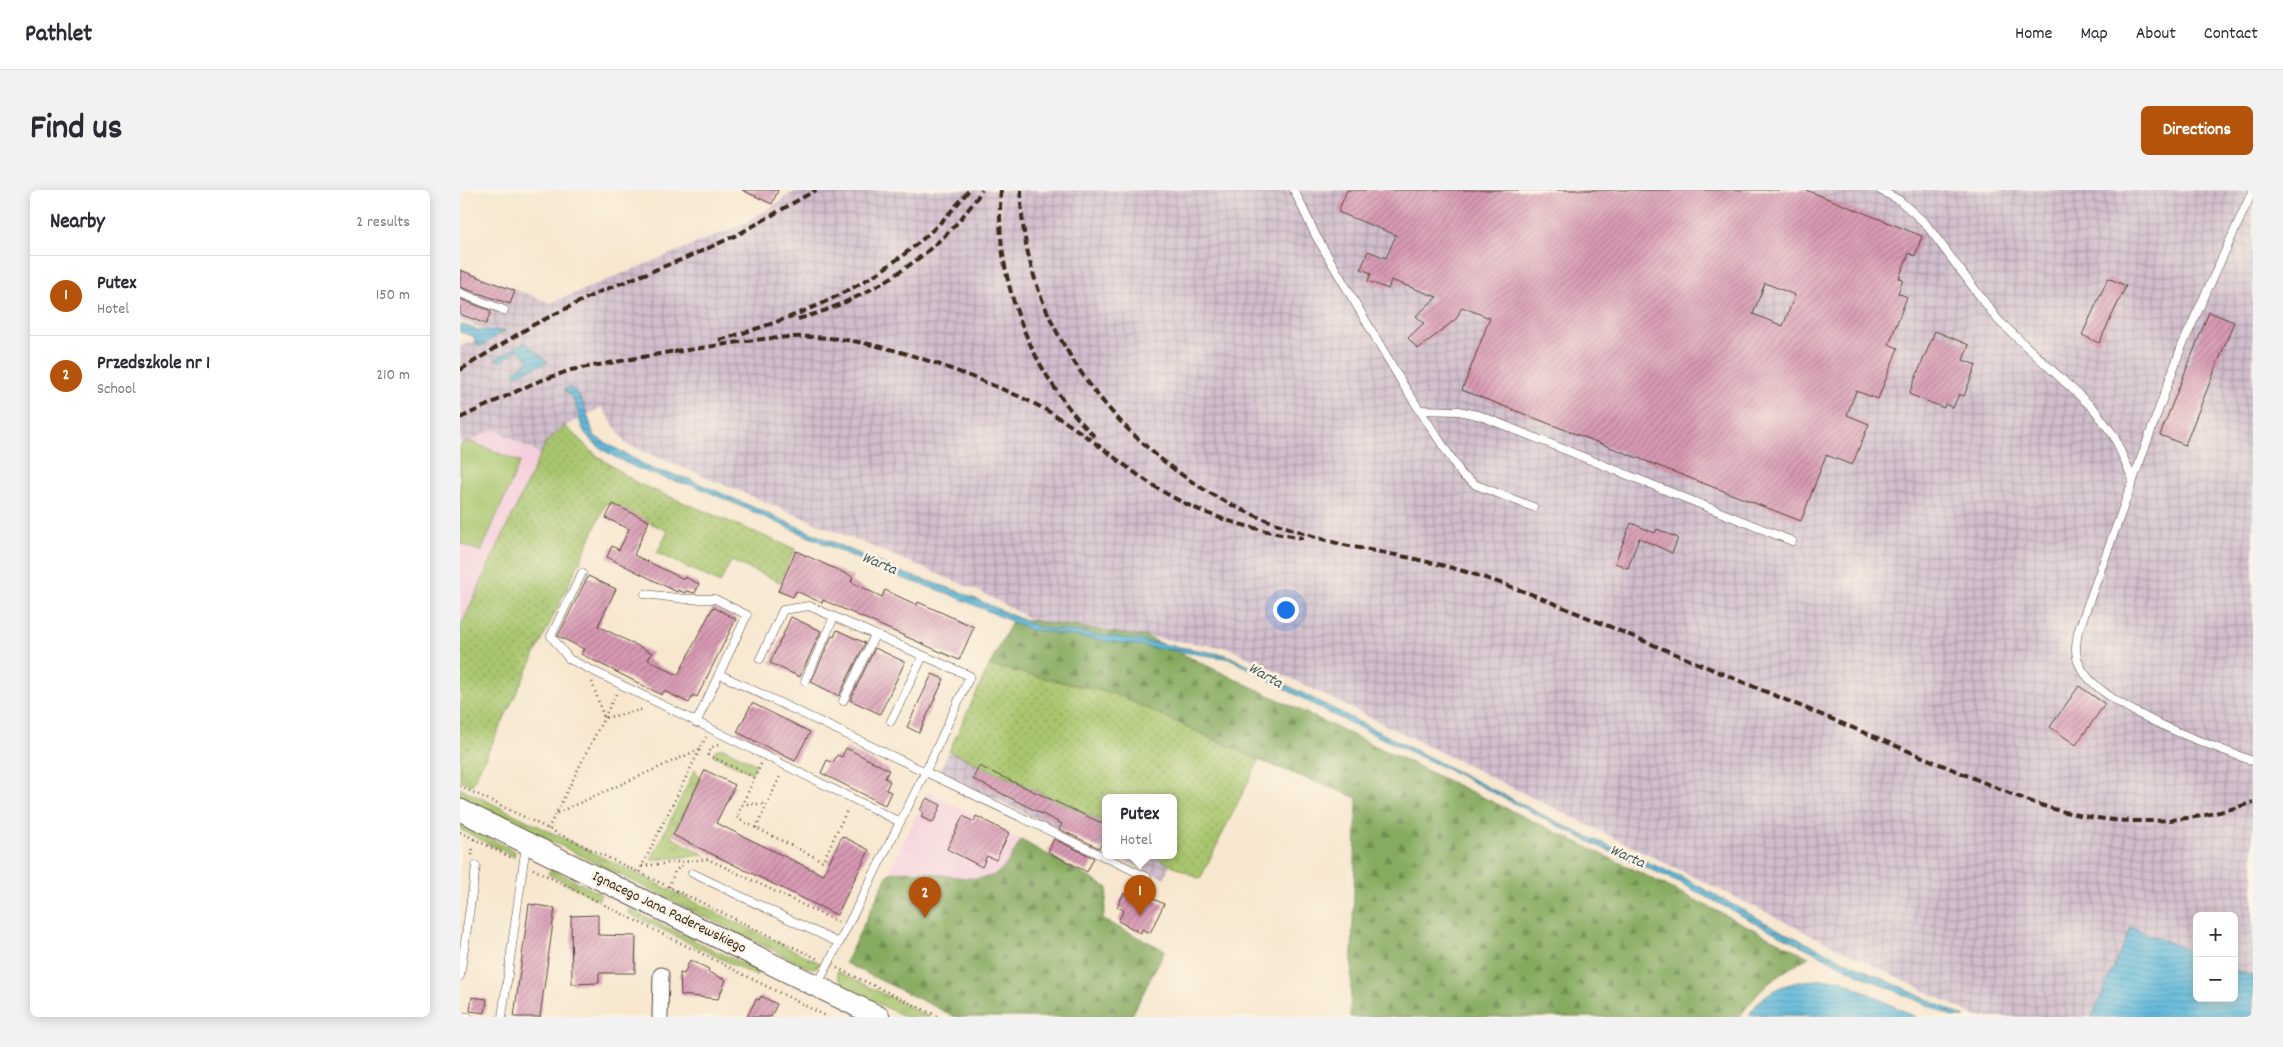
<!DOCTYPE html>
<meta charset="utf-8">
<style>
:root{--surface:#fff;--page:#f2f2f3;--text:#2b2b33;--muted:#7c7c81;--line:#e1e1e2;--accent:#b45309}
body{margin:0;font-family:Dekko,sans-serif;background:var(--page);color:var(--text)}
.controls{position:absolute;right:15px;bottom:15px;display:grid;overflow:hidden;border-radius:8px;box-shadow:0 2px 12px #0003}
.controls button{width:45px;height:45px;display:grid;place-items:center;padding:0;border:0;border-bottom:1px solid var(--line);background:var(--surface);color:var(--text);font:25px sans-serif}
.you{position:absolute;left:825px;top:419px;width:18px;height:18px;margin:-12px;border:4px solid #fff;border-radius:50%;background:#1a73e8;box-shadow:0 0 0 8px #1a73e833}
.badge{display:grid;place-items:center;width:32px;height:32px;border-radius:50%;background:var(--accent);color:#fff;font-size:16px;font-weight:700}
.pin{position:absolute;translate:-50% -41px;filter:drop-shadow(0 1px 2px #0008)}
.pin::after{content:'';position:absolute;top:26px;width:18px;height:15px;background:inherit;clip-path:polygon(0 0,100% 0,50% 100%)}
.popup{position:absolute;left:642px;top:604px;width:75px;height:65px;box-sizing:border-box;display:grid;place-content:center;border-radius:8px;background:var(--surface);filter:drop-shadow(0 1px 4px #0005);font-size:16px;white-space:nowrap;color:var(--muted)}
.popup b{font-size:19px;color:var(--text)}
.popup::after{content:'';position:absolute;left:50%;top:100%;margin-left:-10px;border:10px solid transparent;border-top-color:var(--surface)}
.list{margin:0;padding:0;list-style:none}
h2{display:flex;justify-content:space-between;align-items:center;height:65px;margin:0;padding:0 20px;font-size:21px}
h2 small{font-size:16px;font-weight:400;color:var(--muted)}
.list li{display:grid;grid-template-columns:32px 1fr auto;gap:15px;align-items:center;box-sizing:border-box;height:80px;padding:0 20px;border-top:1px solid var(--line)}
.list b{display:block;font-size:19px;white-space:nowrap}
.list p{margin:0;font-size:16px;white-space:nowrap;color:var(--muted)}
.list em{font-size:16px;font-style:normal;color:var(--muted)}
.map{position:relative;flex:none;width:1793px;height:827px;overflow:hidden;border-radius:8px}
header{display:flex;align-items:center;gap:30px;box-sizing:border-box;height:70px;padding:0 25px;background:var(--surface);border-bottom:1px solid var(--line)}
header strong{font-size:24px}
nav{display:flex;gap:28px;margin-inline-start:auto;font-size:18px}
.intro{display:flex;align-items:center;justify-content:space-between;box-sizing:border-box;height:120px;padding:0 30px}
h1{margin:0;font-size:35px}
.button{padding:12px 22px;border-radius:8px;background:var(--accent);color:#fff;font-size:18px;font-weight:700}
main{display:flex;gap:30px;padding:0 30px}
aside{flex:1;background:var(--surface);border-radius:8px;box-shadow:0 2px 12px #0003}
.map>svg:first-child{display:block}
.built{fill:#f4cfdd}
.industrial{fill:url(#industrial-grid);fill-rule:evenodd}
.grass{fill:url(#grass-tufts);stroke:#727846}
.forest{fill:url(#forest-firs);stroke:#606a40}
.park{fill:#a8c66e;stroke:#727846}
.garden{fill:url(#garden-dots);stroke:#727846}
.water{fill:url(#water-rules);stroke:#4c717c}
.building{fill:url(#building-hatch);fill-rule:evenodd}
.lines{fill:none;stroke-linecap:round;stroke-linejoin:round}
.service-casing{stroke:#574639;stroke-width:9}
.minor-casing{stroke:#574639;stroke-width:17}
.secondary-casing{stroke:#574639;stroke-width:23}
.path{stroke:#574639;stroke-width:2.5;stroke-dasharray:1 4;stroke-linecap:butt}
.service{stroke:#fff;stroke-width:8}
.minor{stroke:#fff;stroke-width:15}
.secondary{stroke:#fff;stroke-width:21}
.rail{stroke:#3b2a1e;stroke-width:4;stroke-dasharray:8 4;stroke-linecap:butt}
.labels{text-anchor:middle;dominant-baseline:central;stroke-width:5;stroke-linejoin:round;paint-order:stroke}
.street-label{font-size:15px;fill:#3b2a1e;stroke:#fcf5e5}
.water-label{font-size:16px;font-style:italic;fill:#475c60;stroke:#fcf5e5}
</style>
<header>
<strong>Pathlet</strong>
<nav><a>Home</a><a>Map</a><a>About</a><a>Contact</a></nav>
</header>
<div class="intro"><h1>Find us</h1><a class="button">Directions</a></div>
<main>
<aside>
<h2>Nearby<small>2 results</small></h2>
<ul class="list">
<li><span class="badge">1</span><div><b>Putex</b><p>Hotel</p></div><em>150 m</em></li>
<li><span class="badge">2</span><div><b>Przedszkole nr 1</b><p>School</p></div><em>210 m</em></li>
</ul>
</aside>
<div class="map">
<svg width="1793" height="827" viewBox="0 0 1793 827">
<defs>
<pattern id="industrial-grid" width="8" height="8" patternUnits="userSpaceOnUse" patternTransform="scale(1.25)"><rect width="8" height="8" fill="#d0bdcd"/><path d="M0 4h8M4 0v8" fill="none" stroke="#aa9aa6"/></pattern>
<pattern id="grass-tufts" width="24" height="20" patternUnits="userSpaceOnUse" patternTransform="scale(1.25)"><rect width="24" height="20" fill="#a8c66e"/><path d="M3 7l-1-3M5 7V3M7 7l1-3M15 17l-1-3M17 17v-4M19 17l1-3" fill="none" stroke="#8aa15a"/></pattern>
<pattern id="forest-firs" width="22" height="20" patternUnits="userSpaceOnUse" patternTransform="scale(1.25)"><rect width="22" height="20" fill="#86ab61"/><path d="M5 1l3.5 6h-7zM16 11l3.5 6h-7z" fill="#6f8b4f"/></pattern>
<pattern id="garden-dots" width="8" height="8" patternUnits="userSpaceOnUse" patternTransform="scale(1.25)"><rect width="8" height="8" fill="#a8c66e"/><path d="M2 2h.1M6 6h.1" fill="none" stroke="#8aa15a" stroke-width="1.8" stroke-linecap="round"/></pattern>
<pattern id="water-rules" width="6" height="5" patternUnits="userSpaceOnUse" patternTransform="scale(1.25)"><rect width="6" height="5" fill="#5cb8da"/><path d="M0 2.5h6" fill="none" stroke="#4d96b0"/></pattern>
<pattern id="building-hatch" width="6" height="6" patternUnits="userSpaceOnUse" patternTransform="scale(1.25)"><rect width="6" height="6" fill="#d899b4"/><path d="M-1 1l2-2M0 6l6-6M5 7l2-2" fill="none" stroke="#b07d92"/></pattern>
</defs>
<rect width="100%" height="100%" fill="#fcf5e5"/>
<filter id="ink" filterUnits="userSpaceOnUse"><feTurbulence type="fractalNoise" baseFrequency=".02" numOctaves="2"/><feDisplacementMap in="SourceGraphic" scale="10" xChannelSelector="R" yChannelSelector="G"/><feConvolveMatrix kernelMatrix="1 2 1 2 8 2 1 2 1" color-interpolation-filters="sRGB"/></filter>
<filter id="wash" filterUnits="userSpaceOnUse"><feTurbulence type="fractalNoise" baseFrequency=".0096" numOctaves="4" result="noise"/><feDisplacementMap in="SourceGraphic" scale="20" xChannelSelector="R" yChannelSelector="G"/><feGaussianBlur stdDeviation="1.12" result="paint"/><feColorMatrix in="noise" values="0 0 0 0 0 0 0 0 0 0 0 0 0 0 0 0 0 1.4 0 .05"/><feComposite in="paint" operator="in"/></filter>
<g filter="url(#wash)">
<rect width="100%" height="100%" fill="#f7e7cf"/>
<g class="built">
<path d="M34 239 80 264 0 438V256Z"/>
<path d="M468 602 561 650 480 819 385 773Z"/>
</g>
<g class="industrial">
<path d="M337 0H1793V827H1518L769 458 576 432 521 402 166 254 142 217 105 236 86 252 80 264 34 239 0 256V157L32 142 0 130V78L91 113 286 33ZM1737 726H1774V808H1737Z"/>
<path d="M489 561 646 633V661L479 583Z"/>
<path d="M654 665H691L710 675 704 688Z"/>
</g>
<g class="grass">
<path d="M263 558 296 574 292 583 253 565 255 560Z"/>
<path d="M235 579 240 590 211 647 245 665 191 670Z"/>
<path d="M0 598 362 774 354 778 347 777 0 606Z"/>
<path d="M0 633 55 661 54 667 0 639Z"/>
<path d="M91 679 141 704 138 710 88 684Z"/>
<path d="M169 719 298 781 296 786 168 723Z"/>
<path d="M377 781 470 827H446L407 808 386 796 379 789Z"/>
</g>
<g class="forest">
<path d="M554 428 687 447 1169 677 1349 767C1319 783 1298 799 1280 827H890L897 608 799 570 655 504 529 476Z"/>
<path d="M561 650 648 698 643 730 705 760 671 827H496L385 773 428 684C457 673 518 700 539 682 548 675 555 660 561 650Z"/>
</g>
<path class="park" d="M9 251 60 272 21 362 0 353V256Z"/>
<g class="garden">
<path d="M105 236 136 265 177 293 335 359 320 392 271 371 260 393 197 363 208 341 146 313 121 369 12 595 0 590V438L86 252Z"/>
<path d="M529 476 655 504 799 570 740 689 691 665H714V607H646V633L489 561Z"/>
</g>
<g class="water">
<path d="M0 134 17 140 45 141 19 157 13 146 0 142Z"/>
<path d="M65 152 88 172 55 185 54 181 68 172 69 169 58 160 39 172 36 169Z"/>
<path d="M110 197C125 207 128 229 134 246L192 279 229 289 443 383 498 401 578 437 678 450 767 465 1119 643 1222 687 1321 741 1505 827H1494L1404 787 1288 729 1217 691 1136 655 995 583 869 523 771 469 571 440 487 403 439 387 233 295C204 291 139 267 124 241 115 224 122 215 104 200Z"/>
<path d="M1671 737 1737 764V808H1774V779L1793 787V827H1632Z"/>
<path d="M1379 789 1456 827 1289 825C1309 791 1343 790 1379 789Z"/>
</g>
<g id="blocks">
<g class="building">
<path d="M282 0H318L312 14Z"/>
<path d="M887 0H1346L1462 46 1455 66 1449 63 1439 88 1443 90 1438 103 1447 107 1429 154 1438 158 1418 209 1396 201 1387 225 1409 234 1392 275 1366 265 1341 331 1002 200 1030 128 1002 117 996 129 958 159 948 148 964 133 956 126 977 107 931 90 928 99 908 91 911 83 901 79 908 61 926 68 936 45 878 22ZM1305 93 1335 105 1323 136 1293 124Z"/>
<path d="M0 80 55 101 50 114 0 97Z"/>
<path d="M1648 88 1666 96 1639 153 1622 145Z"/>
<path d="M0 109 31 121 26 134 0 124Z"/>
<path d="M1749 122 1774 132 1725 255 1700 245Z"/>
<path d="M1475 141 1509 155 1503 170 1516 175 1504 206 1499 204 1493 218 1485 214 1484 218 1449 204Z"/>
<path d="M153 314 189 331 174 365 224 389 225 387 239 394 235 403 226 401 225 403 218 400 217 402 147 367 152 356 159 360 169 339 146 328Z"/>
<path d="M1171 333 1195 343 1197 339 1218 348 1212 363 1179 348 1168 378 1155 373Z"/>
<path d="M336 361 393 387 391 392 422 407 425 400 457 415 458 412 514 437 499 470 363 410 362 413 336 401 333 407 318 401Z"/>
<path d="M128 386 156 399 138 436 192 463 188 470 218 485 253 417 276 429 237 507 233 505 229 513 204 501 202 505 121 464 124 459 98 446Z"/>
<path d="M331 427 361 441 340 487 310 473Z"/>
<path d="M377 440 405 453 379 506 351 492 372 446 374 447Z"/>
<path d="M415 458 445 472 420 524 390 510Z"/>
<path d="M472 484 484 489 459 543 447 537Z"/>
<path d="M1619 496 1645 514 1616 555 1590 537Z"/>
<path d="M292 513 350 542 335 571 277 542Z"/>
<path d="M386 558 429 580 425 588 430 591 426 600 431 602 425 615 361 583 367 570 373 573 377 565 382 567Z"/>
<path d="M519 576 646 635V655L642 653 639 658 599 639 602 634 513 589Z"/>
<path d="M245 580 275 595 256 633 363 685 382 646 409 660 377 725 213 645Z"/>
<path d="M467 608 481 615 473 633 461 627 463 622 460 620Z"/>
<path d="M503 626 514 632 516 626 549 643 536 670 527 666 522 677 487 659Z"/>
<path d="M594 649 634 668 627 682 588 662Z"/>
<path d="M674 700 704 714 690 743 682 739 681 743 658 731 664 720 657 717 664 703 671 707Z"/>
<path d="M69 714 95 718 80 827H54Z"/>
<path d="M138 725V745L176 746 175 783H139V793L112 794 111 726Z"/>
<path d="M230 770 249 779 248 782 266 790 258 809 221 805 220 783 224 784Z"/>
<path d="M301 806 317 814 311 827H287L296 809 299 810Z"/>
<path d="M12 807 27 809 25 823 10 821Z"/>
</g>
</g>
</g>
<g filter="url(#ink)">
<use href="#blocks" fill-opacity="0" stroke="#574639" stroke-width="1"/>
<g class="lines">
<g class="service-casing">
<g id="service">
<path d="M834 0 856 46 944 196 1002 285 1016 295 1073 317"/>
<path d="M1420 0 1439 10 1465 33 1538 130 1634 219 1654 246 1673 290"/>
<path d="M1793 0 1721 158 1618 442C1616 454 1614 464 1620 476 1641 518 1749 555 1793 571"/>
<path d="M0 103 44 120"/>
<path d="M959 220 999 221 1021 226 1332 351"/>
<path d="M122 383 91 446 109 469 440 632"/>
<path d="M185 404 225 409H255L287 425 236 533"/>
<path d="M300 469 323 420 349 416 510 486 465 583 357 796"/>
<path d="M259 484 687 687"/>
<path d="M345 491 374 427"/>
<path d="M383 511 415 445"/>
<path d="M431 531 463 466"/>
<path d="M232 683 379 753"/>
<path d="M0 786 16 676"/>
<path d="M0 826 8 827"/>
<path d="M42 827 66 655"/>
</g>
</g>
<g class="minor-casing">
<path id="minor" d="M200 827 201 785"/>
</g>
<g class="secondary-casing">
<path id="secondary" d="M0 620 419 827"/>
</g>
<g class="path">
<path d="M132 492 144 528 185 519"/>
<path d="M258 555 252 557 248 565 295 588"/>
<path d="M301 574 276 628 363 671 388 618"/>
<path d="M0 596 358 769"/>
<path d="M282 614H307"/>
<path d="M97 623 240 559"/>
<path d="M296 638 321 584"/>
<path d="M88 639 156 504"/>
<path d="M0 642 52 668"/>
<path d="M12 665 14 649"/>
<path d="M182 676 248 669 378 732"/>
<path d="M73 679 368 827"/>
<path d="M179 682 246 547"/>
<path d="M209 697 215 681 224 674"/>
<path d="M377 778 479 827"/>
</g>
<use href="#service" class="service"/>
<use href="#minor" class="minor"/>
<use href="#secondary" class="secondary"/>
<g class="rail">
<path d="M541 0C533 89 572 185 635 247"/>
<path d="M561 0C560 142 674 280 804 329 834 340 864 351 894 357 919 362 944 366 968 372 1005 380 1041 393 1076 406L1554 605C1569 611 1585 617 1601 621 1663 637 1732 634 1793 612"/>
<path d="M338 129C408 110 483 62 522 0"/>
<path d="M259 150C357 123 446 81 509 0"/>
<path d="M214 162C259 156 307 145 353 147 410 149 464 168 517 189 545 200 573 211 599 228 631 248 660 273 691 294 737 325 789 339 843 348"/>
<path d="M0 180 73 135 139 102 233 65 279 44 356 0"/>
<path d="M0 228 74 193 111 180 221 160"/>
</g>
</g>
</g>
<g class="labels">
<g class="street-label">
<text transform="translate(209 723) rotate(26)">Ignacego Jana Paderewskiego</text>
</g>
<g class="water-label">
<text transform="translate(419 374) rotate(23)">Warta</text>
<text transform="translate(805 486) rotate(29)">Warta</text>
<text transform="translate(1167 667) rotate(24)">Warta</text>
</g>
</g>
</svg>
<div class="controls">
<button>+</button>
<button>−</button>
</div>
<div class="you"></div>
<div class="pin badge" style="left:680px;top:726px">1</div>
<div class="popup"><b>Putex</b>Hotel</div>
<div class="pin badge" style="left:465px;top:728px">2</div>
</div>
</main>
